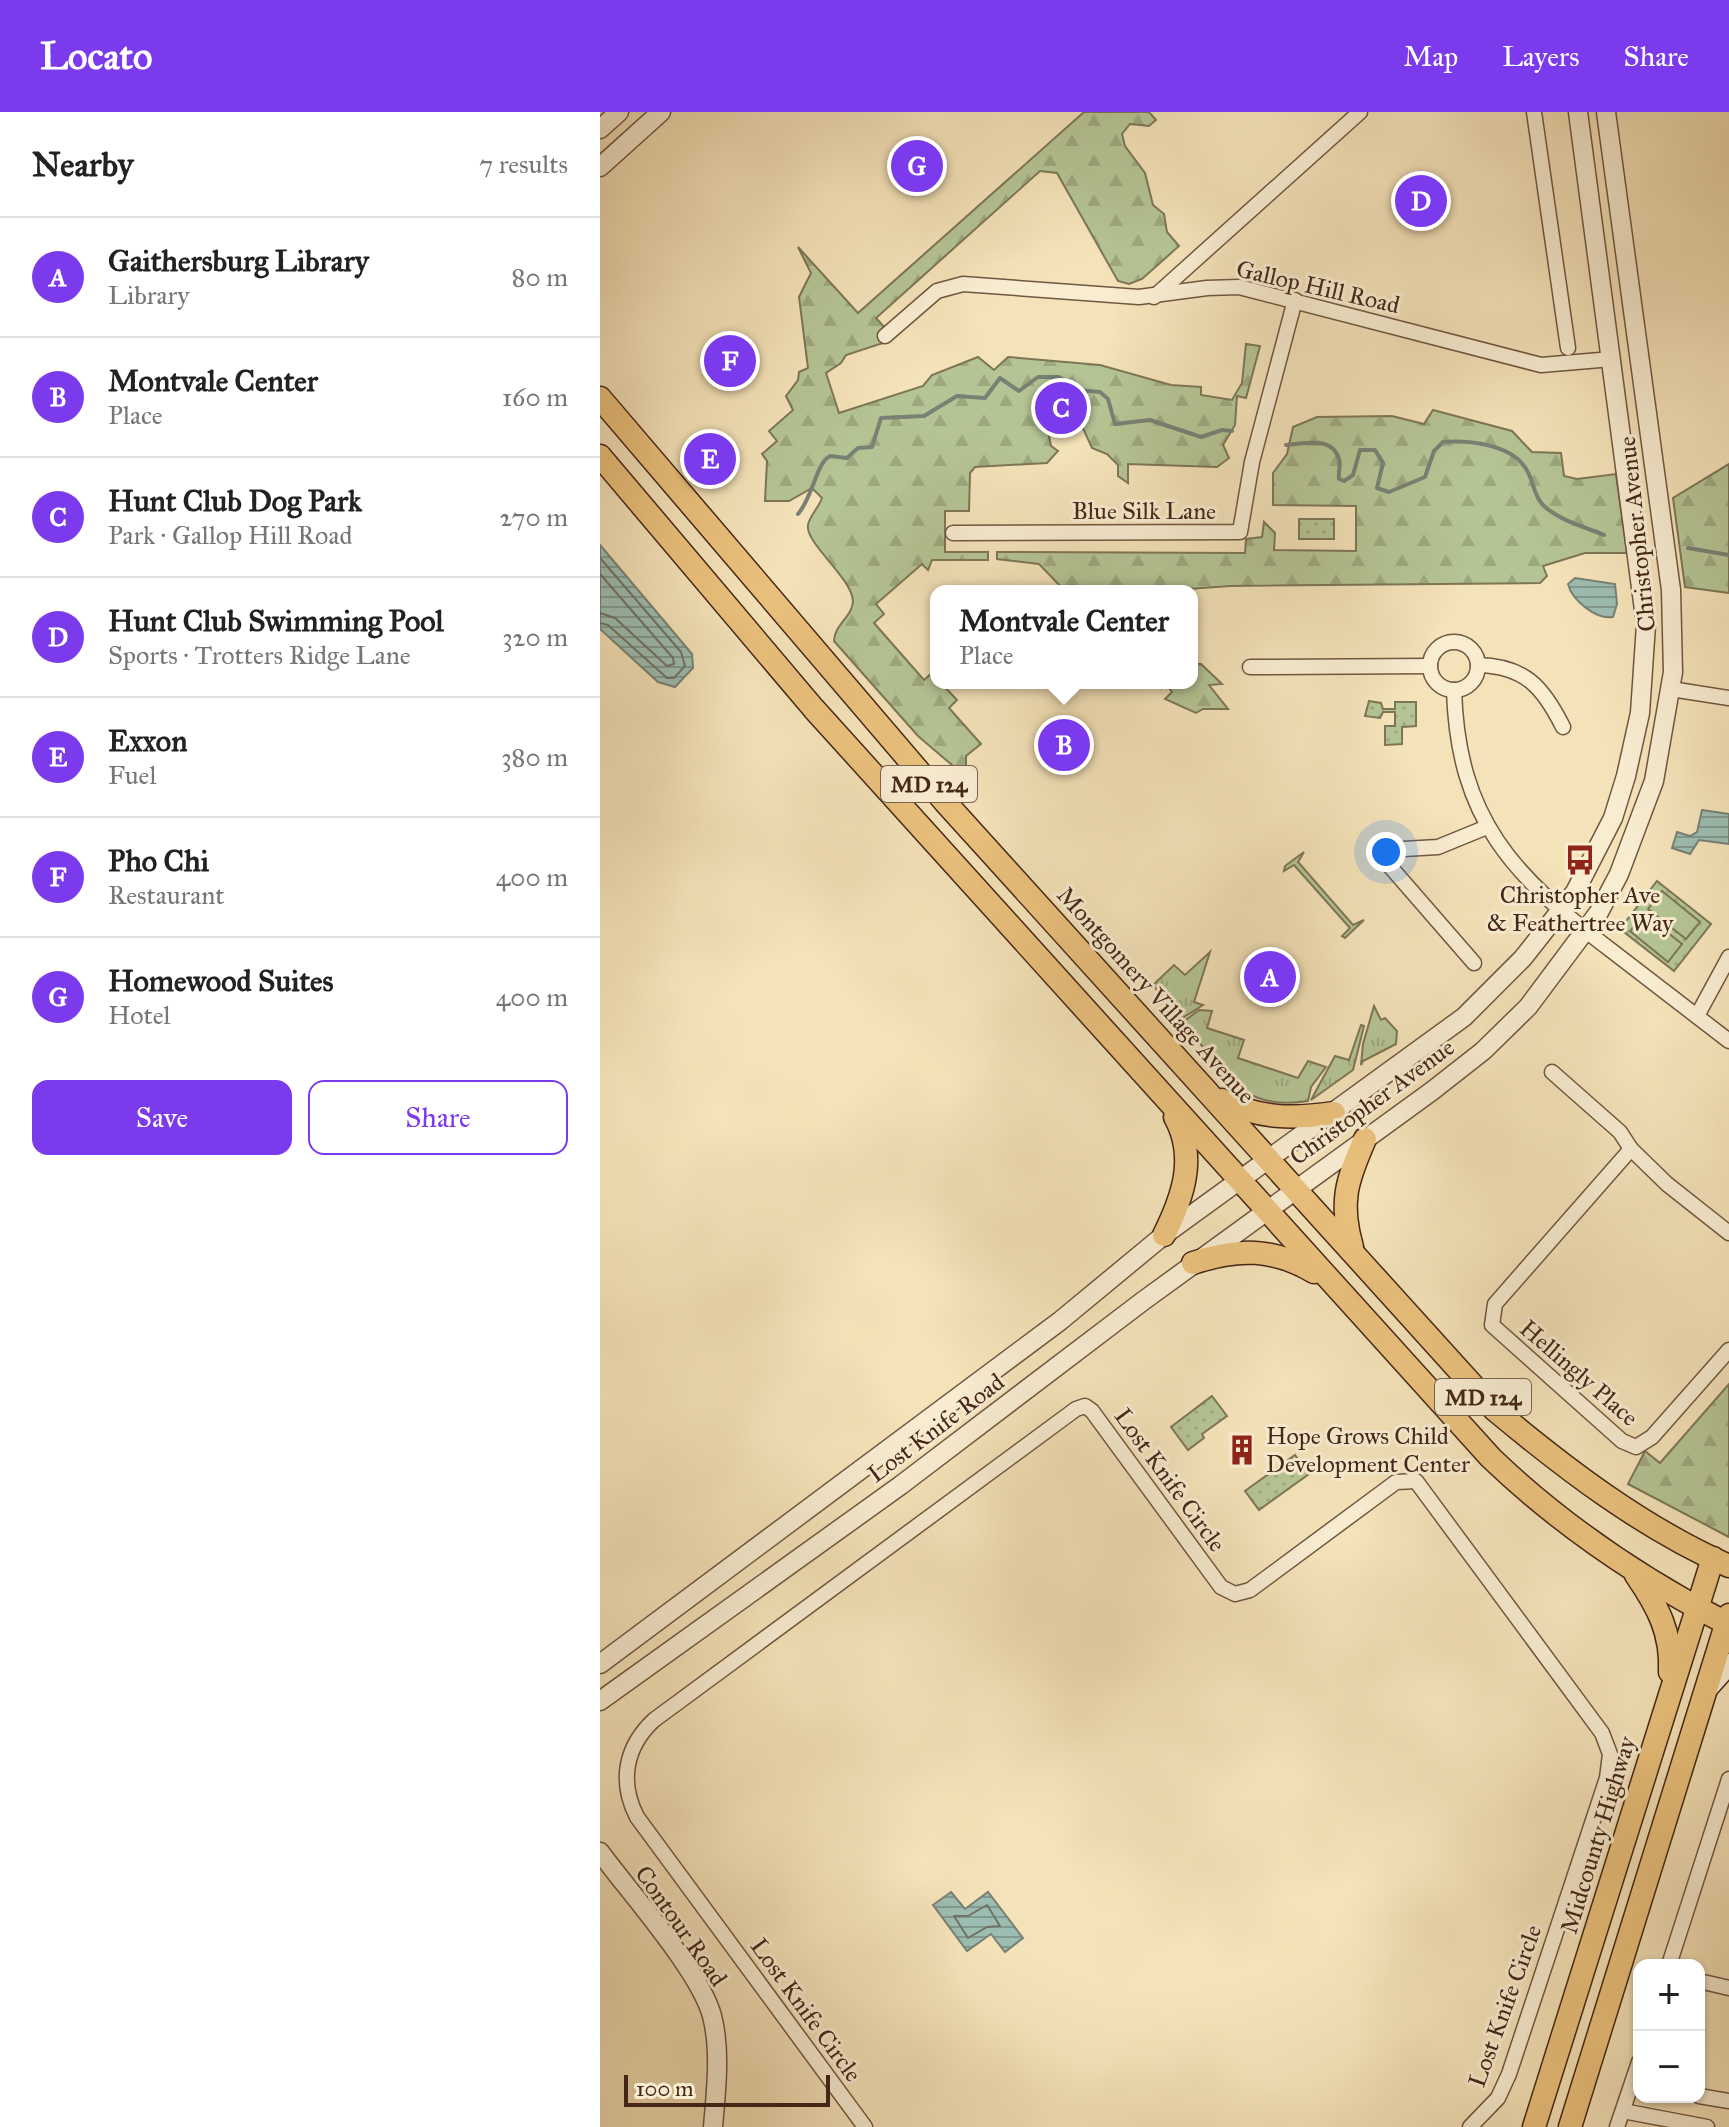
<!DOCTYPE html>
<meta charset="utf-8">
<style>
:root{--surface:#fff;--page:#f2f2f2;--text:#222;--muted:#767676;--line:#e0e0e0;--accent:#7c3aed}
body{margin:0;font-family:"IM FELL Great Primer",serif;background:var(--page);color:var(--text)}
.controls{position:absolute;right:24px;bottom:24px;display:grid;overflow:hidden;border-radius:16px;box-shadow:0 2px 6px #0004}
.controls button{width:72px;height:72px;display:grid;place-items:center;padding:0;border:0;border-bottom:2px solid var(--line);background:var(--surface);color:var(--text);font:40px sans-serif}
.scale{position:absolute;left:24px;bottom:20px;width:206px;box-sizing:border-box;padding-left:8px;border:4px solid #452718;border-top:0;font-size:22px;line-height:28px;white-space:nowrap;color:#452718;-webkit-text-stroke:6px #f8ecd1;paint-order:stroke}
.you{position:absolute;left:786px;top:740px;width:28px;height:28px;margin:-20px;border:6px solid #fff;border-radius:50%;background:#1a73e8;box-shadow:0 0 0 12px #1a73e833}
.badge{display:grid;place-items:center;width:52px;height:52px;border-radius:50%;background:var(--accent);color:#fff;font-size:26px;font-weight:700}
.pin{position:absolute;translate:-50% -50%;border:4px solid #fff;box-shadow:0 2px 8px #0006}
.popup{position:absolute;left:330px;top:473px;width:268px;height:104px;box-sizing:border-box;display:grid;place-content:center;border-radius:16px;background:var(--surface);filter:drop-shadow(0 2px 6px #0005);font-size:26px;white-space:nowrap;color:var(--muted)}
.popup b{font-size:30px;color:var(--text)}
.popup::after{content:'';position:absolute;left:50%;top:100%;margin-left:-16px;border:16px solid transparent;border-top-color:var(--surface)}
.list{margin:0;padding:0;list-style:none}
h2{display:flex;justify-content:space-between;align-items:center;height:104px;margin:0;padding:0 32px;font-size:34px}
h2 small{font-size:26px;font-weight:400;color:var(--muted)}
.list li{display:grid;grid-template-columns:52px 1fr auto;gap:24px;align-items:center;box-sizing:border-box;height:120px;padding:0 32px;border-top:2px solid var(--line)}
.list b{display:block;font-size:30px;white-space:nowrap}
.list p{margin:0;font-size:26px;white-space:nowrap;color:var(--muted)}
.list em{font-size:26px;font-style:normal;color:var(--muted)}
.actions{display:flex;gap:16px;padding:24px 32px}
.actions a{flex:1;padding:18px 0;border:2px solid var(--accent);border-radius:16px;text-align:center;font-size:28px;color:var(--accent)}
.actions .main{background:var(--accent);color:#fff}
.map{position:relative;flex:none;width:1129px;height:2015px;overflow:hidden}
header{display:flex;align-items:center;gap:48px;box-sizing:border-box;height:112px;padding:0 40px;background:var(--accent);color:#fff}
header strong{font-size:38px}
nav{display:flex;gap:44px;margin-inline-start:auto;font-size:28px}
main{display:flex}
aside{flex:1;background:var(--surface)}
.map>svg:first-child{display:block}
.grass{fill:url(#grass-tufts);stroke:#7d7656;stroke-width:2}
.forest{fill:url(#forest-firs);stroke:#7d7656;stroke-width:2}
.park{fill:url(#park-dots);stroke:#7d7656;stroke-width:2}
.pitch{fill:#b5c494;stroke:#7d7656;stroke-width:2}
.water{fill:url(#water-rules);stroke:#798174;stroke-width:2}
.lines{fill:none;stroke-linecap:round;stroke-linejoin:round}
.shore{stroke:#707264;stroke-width:2}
.stream{stroke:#798174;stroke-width:4}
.minor-casing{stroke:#715640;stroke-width:17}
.tertiary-casing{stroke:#715640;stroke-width:21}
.secondary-casing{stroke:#452718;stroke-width:23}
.primary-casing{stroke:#452718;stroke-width:25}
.minor{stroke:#f8ecd1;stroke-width:14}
.tertiary{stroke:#f8ecd1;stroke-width:18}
.secondary{stroke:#f8ecd1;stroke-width:20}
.primary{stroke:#eac17c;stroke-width:22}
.labels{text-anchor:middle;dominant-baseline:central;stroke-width:6;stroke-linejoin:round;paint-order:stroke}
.shield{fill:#f8ecd1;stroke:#7b6250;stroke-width:2}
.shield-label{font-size:22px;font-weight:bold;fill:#452718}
.street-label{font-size:24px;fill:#452718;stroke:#f8ecd1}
.poi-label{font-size:24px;fill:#452718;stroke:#f8ecd1}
</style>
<header>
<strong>Locato</strong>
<nav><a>Map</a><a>Layers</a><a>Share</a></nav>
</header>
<main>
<aside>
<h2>Nearby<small>7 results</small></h2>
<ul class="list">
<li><span class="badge">A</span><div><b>Gaithersburg Library</b><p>Library</p></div><em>80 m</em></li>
<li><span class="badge">B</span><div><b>Montvale Center</b><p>Place</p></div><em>160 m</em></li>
<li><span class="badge">C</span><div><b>Hunt Club Dog Park</b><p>Park · Gallop Hill Road</p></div><em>270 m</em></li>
<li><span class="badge">D</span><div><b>Hunt Club Swimming Pool</b><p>Sports · Trotters Ridge Lane</p></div><em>320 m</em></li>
<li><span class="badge">E</span><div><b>Exxon</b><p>Fuel</p></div><em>380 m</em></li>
<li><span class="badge">F</span><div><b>Pho Chi</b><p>Restaurant</p></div><em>400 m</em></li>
<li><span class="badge">G</span><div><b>Homewood Suites</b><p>Hotel</p></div><em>400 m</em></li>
</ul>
<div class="actions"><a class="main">Save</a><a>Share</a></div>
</aside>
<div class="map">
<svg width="1129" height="2015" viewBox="0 0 1129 2015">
<defs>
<pattern id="grass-tufts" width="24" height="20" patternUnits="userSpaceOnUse" patternTransform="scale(2)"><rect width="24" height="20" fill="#b5c494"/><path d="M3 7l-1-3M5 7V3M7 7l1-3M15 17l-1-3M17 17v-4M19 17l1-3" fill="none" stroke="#9da87f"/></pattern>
<pattern id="forest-firs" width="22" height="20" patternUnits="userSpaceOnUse" patternTransform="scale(2)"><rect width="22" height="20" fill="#b5c494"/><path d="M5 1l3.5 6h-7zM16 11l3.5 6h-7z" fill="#9da87f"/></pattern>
<pattern id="park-dots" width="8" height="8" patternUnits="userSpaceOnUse" patternTransform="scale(2)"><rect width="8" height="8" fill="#b5c494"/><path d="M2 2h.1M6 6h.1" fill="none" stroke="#9da87f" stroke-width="1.8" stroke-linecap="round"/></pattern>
<pattern id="water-rules" width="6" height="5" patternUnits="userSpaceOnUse" patternTransform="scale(2)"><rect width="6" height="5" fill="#9cbdb1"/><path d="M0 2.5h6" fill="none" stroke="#819a8f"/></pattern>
</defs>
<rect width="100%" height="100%" fill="#f4e2b8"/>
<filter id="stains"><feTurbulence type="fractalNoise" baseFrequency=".0025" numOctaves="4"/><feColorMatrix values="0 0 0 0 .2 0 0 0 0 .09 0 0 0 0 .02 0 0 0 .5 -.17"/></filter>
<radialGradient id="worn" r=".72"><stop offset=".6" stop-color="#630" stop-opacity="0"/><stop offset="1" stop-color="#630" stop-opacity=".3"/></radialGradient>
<g class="grass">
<path d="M704 740 698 750 753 813 764 808 745 826 742 824 750 816 694 753 684 759 685 754Z"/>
<path d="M610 840 594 890 603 893 581 907 553 873 574 853 585 863Z"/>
<path d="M774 894 781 908 785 906 797 919 796 932 763 949 761 953 763 932Z"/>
<path d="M599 898 612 899 607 916 644 928 638 946 698 966 708 949 726 955 711 975 708 989C637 1001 621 954 583 910Z"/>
<path d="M761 913 764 914 753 958 711 988 735 944 749 948Z"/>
</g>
<g class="forest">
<path d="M484 0H549L556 8 549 14 530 12 522 22 525 34 545 61 553 93 564 102 567 120 579 134 542 167 529 172 518 169 457 61 440 59 276 206 284 215 278 221 286 230 246 243 241 251 226 261 239 301 323 274 332 263 378 245 394 258 408 245 500 253 571 273 601 275V283L632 288 642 271 646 232 660 234 646 286 637 284 635 313 623 333 629 346 617 355 528 352V371L518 364V353L507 342 492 336 467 281 461 276H453C443 294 447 315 451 334L458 339 447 351 375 355 370 361 369 399H345V440H388V448H332L328 458 322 452 276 492 284 502 274 511 324 568 332 561 336 571H341L357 588 349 596 381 632 366 644V665L318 624 234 529C234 513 253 504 253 489 252 466 205 431 208 413 209 405 219 395 222 386L212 376 189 389H165L167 349 162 342 177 329 169 319 193 298 186 284 198 268 199 260 208 256 199 185 211 161 198 135 258 201Z"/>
<path d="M833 298 912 319 932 340 961 341 964 364 977 367 1016 362 1027 441H985L943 454 947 464 940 471 630 474 561 479H465L439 452 397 447V440L645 441 646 427 662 425 664 410 675 421 674 438 756 439V394L673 393V361L687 342 693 315 717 305 792 304 824 312Z"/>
<path d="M1129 352V481L1085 475 1073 386Z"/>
<path d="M592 552H601L622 572 609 573 628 597H603L596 601 565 587 572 580 565 571H592Z"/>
<path d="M1129 1272V1425L1028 1372 1045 1339 1060 1351Z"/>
</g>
<g class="park">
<rect x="699" y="407" width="35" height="20"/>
<path d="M769 589 781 591 783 597H795V590H816V614L802 615V632L785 633V614H795V600H783L780 606 765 604Z"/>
<path d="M1057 769 1111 812 1074 859 1020 817Z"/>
<path d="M612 1284 627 1304 602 1322 604 1326 588 1338 571 1315Z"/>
<path d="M695 1343 709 1362 659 1398 645 1379Z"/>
</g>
<g class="pitch">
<path d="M1062 779 1100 810 1086 827 1048 797Z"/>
<path d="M1044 802 1082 832 1068 850 1030 819Z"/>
</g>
<g class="water">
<path d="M831 68 838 75 833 82 834 90 843 91 844 101 838 110 829 111 821 99 810 96 809 87 817 79 819 69Z"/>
<path d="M0 433 92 542 93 556 75 575 58 570 0 517Z"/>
<path d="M975 466 1015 472 1017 492 1013 505C996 508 972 488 968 472Z"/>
<path d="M1102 698 1129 702V732L1099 728 1090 742 1072 736 1077 720 1090 724 1097 720Z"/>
<path d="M351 1780 365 1797 388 1780 423 1826 405 1840 391 1822 367 1839 333 1793Z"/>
</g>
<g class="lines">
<g class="shore">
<path d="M0 446 81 540 85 554 74 566H67L8 513 0 511"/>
<path d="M0 462 73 546 74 552 67 554 15 506 0 501"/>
<path d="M387 1793 400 1814 387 1815 368 1826 354 1804H368Z"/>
</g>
<g class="stream">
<path d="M686 333C702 332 732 323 739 347 741 353 738 361 739 367L744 369 753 363 760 338H775L783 351 777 376 789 380 825 365 834 339 843 330C868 328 908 332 924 354 934 366 932 382 943 393 958 408 985 415 1004 423"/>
<path d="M198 402C213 385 216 351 230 344L247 346 258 336 272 335 281 306 324 304 357 284 385 286 400 266 419 279 438 265H459L477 278 500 280 508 287 515 312 550 308 601 325 622 318 632 319"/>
<path d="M1088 436 1129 443"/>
</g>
<g class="minor-casing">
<g id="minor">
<path d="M934 0 968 236"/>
<path d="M554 185 760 0"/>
<path d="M285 224 337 179 363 172 539 185 607 176 639 175 941 253 1012 247"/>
<path d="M353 421 640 420 652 350 695 188"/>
<circle cx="854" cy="554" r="24"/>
<path d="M878 553C925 554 943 575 963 615"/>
<path d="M650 555 830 554"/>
<path d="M1071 577 1129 586"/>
<path d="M854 578C858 708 913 764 1012 839 1051 869 1090 899 1129 929"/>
<path d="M874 851 781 744 786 738 838 735 887 715"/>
<path d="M1097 904 1129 845"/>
<path d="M952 960 1020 1020 1031 1037 1067 1072 1129 1121"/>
<path d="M1031 1037 895 1192 892 1213 1022 1329 1036 1335 1052 1325 1129 1238"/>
<path d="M1069 1853 1129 1667"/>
<path d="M1099 1869 1129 1876"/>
<path d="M1099 1984 1129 1989"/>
<path d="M1023 1999 1107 2015"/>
<path d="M265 2015 37 1705C19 1670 25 1635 54 1608L476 1297 485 1294 492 1299 621 1475 635 1482 650 1478 796 1370 816 1369 1002 1621 1010 1642 1007 1666 909 1962 898 1986 870 2015"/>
<path d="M1017 2015 1039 1950"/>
</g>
</g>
<g class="tertiary-casing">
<g id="tertiary">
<path d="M0 17 19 0"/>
<path d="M0 55 61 0"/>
<path d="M0 1552 460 1209 564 1123 864 905 923 846 975 780 1013 706 1026 664 1040 601 1046 513 978 0"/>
<path d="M0 1589 301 1373 543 1189 832 979 883 939 928 895 999 800 1019 762 1054 669 1073 560 1071 478 1006 0"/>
<path d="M0 1740C30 1781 100 1859 112 1904 121 1939 116 1979 113 2015"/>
</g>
</g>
<g class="secondary-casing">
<path id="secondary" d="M1107 1577 1129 1552"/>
</g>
<g class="primary-casing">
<g id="primary">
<path d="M0 286 345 690 895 1298C967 1358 1043 1416 1129 1454"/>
<path d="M0 344 214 597 891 1346C961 1413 1041 1467 1126 1511"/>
<path d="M622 988C660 1007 692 1007 734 1001"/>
<path d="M564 1123C583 1085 597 1045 575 1005"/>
<path d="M752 1135C739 1090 747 1068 765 1027"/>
<path d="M593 1151C637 1136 674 1136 714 1160"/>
<path d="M1036 1463C1058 1495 1072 1521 1070 1560"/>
<path d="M934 2015 1113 1446"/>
<path d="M970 2015 1129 1503"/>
</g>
</g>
<use href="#minor" class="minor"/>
<use href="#tertiary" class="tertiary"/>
<use href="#secondary" class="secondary"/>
<use href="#primary" class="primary"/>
</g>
<defs>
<g id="bus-bare" transform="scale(2.4)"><path d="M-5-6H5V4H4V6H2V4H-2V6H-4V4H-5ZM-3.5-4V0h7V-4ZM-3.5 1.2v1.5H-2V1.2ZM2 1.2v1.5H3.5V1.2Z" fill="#8f2418" stroke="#f8ecd1" stroke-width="2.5" paint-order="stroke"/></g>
<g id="building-bare" transform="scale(2.4)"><path d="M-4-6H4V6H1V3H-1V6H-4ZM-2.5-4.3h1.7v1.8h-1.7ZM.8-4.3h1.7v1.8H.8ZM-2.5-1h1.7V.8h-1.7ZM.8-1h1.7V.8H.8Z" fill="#8f2418" stroke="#f8ecd1" stroke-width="2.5" paint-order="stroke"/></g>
</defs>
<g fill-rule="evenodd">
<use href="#bus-bare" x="980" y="748"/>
<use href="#building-bare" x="642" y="1338"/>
</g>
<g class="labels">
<g class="shield">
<rect x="281" y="654" width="96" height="36" rx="6"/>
<rect x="835" y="1267" width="96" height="36" rx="6"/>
</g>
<g class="shield-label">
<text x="329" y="672">MD 124</text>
<text x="883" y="1285">MD 124</text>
</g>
<g class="street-label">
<text transform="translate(718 175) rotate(13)">Gallop Hill Road</text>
<text x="544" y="399">Blue Silk Lane</text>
<text transform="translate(1037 422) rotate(-96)">Christopher Avenue</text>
<text transform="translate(556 883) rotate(48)">Montgomery Village Avenue</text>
<text transform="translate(772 990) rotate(-36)">Christopher Avenue</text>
<text transform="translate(979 1261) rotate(41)">Hellingly Place</text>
<text transform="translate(336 1316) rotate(-37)">Lost Knife Road</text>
<text transform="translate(570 1368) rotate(54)">Lost Knife Circle</text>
<text transform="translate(998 1723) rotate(-73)">Midcounty Highway</text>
<text transform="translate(81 1814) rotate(55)">Contour Road</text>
<text transform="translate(905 1894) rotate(-70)">Lost Knife Circle</text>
<text transform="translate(206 1898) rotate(54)">Lost Knife Circle</text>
</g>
<g class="poi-label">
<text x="980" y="783">Christopher Ave<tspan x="980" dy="28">&amp; Feathertree Way</tspan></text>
<text x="666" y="1324" text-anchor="start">Hope Grows Child<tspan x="666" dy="28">Development Center</tspan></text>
</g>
</g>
<rect width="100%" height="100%" filter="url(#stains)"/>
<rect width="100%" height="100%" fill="url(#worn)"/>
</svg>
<div class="controls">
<button>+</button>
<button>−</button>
</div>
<div class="scale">100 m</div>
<div class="you"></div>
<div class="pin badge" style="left:670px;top:865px">A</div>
<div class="pin badge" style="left:464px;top:633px">B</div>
<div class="popup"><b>Montvale Center</b>Place</div>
<div class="pin badge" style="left:461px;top:296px">C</div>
<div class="pin badge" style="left:821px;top:89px">D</div>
<div class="pin badge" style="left:110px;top:347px">E</div>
<div class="pin badge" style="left:130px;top:249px">F</div>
<div class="pin badge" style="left:317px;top:54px">G</div>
</div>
</main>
